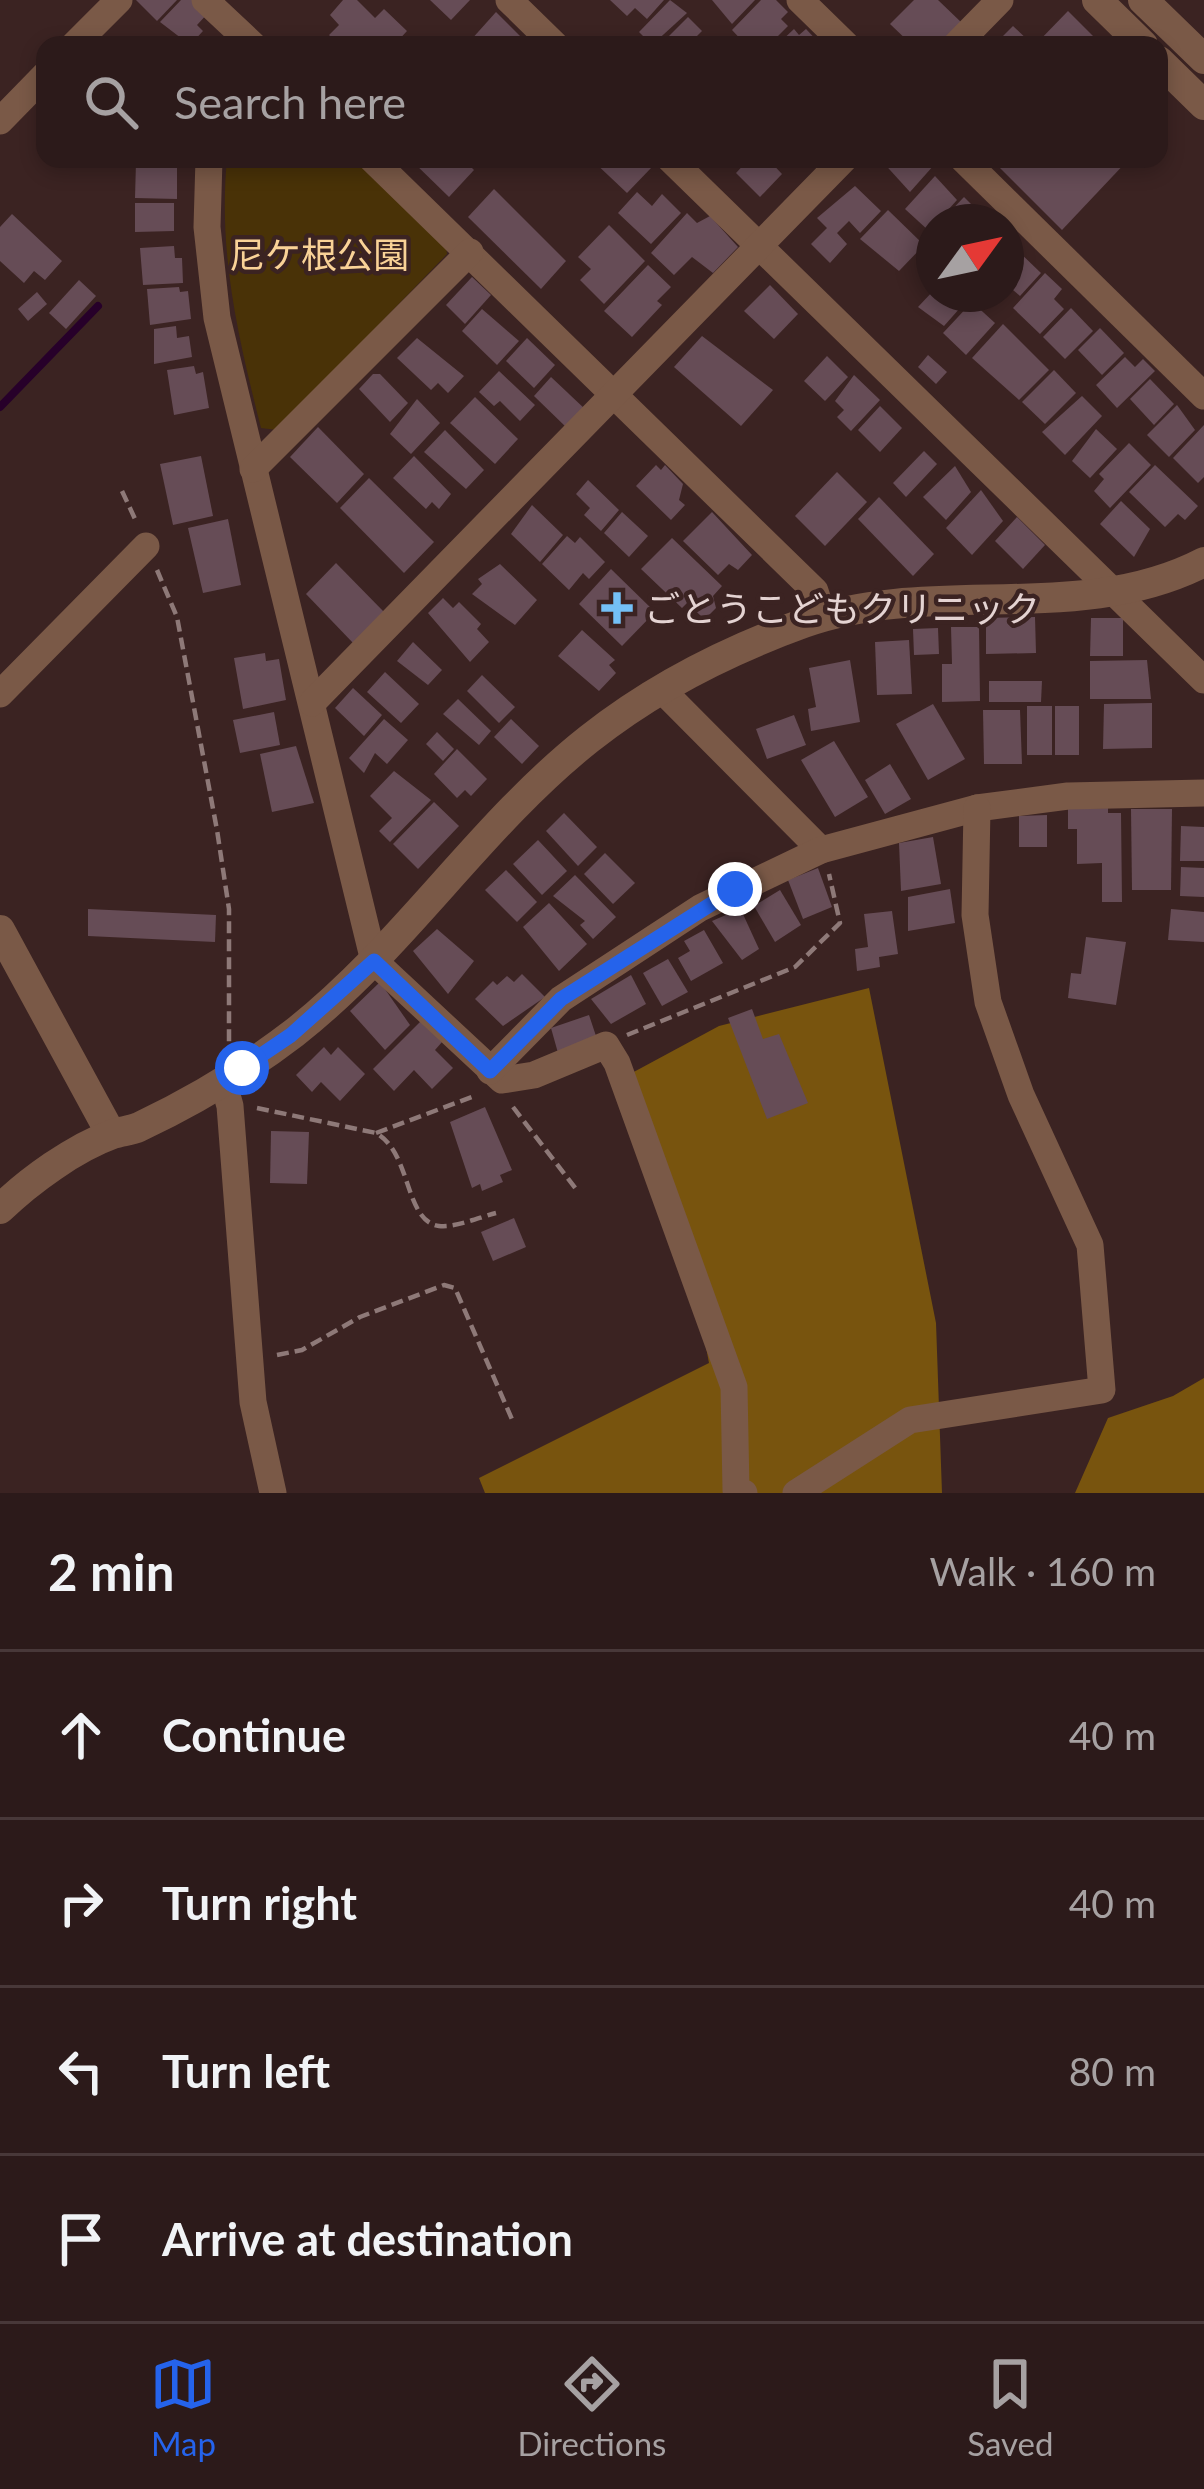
<!DOCTYPE html>
<meta charset="utf-8">
<style>
:root{--surface:#2c1a1a;--page:#382727;--text:#f1f3f6;--muted:#a6a1a2;--line:#483839;--accent:#2563eb}
body{margin:0;font-family:Lato,"Noto Sans JP",sans-serif;background:var(--page);color:var(--text)}
.compass{position:absolute;left:916px;top:204px;width:108px;height:108px;border-radius:50%;background:var(--surface);box-shadow:0 6px 18px #0003;rotate:57deg}
.stop{position:absolute;width:36px;height:36px;margin:-27px;border:9px solid #2563eb;border-radius:50%;background:#fff}
.stop.end{background:#2563eb;border-color:#fff;box-shadow:0 3px 12px #0008}
.list{margin:0;padding:0;list-style:none}
h2{display:flex;justify-content:space-between;align-items:center;height:156px;margin:0;padding:0 48px;font-size:51px}
h2 small{font-size:39px;font-weight:400;color:var(--muted)}
.list li{display:grid;grid-template-columns:78px 1fr auto;gap:36px;align-items:center;box-sizing:border-box;height:168px;padding:0 48px;border-top:3px solid var(--line)}
.list b{display:block;font-size:45px;white-space:nowrap}
.list em{font-size:39px;font-style:normal;color:var(--muted)}
.icon{flex:none;width:66px;height:66px;fill:none;stroke:currentColor;stroke-width:2;stroke-linecap:round;stroke-linejoin:round}
.map{position:relative;flex:none;width:1204px;height:1493px;overflow:hidden}
.search{position:absolute;background:var(--surface);box-shadow:0 6px 18px #0003;left:36px;right:36px;top:36px;height:132px;display:flex;align-items:center;gap:30px;box-sizing:border-box;padding:0 42px;border-radius:24px;color:var(--muted);font-size:45px}
.sheet{height:828px;background:var(--surface)}
nav{display:flex;justify-content:space-around;align-items:center;box-sizing:border-box;height:168px;border-top:3px solid var(--line);background:var(--surface);font-size:33px;color:var(--muted)}
nav a{display:grid;justify-items:center;gap:6px}
nav .on{color:var(--accent)}
.map>svg:first-child{display:block}
.green{fill:#493207}
.forest{fill:#78540e}
.lines{fill:none;stroke-linecap:round;stroke-linejoin:round}
.stream{stroke:#27002a;stroke-width:8}
.building{fill:#664c56}
.path{stroke:#8e7978;stroke-width:4.5;stroke-dasharray:12 6;stroke-linecap:butt}
.minor{stroke:#7a5947;stroke-width:27}
.tertiary{stroke:#7a5947;stroke-width:30}
.route{stroke:#2563eb;stroke-width:15}
.poi-dot{fill:#74c0f6;stroke:#3b2322;stroke-width:4.5}
.labels{text-anchor:middle;dominant-baseline:central;stroke-width:9;stroke-linejoin:round;paint-order:stroke}
.park-label{font-size:36px;fill:#f9d297;stroke:#3b2322}
.poi-label{font-size:36px;fill:#e4d3d2;stroke:#3b2322;text-anchor:start}
</style>
<div class="map">
<svg width="1204" height="1493" viewBox="0 0 1204 1493">
<rect width="100%" height="100%" fill="#3b2322"/>
<path class="green" d="M227 159H355L446 247 447 254 277 430 261 428C238 337 218 253 227 159Z"/>
<g class="forest">
<path d="M869 988 936 1323 942 1493H485L479 1478 709 1363 676 1189 630 1074 719 1026Z"/>
<path d="M1204 1378V1493H1075L1108 1418 1173 1396Z"/>
</g>
<g class="lines">
<path class="stream" d="M0 407 98 306"/>
</g>
<g class="building">
<path d="M136 0H177L157 21Z"/>
<path d="M181 0H196L209 12 197 25 203 31 190 45 160 22Z"/>
<path d="M343 0H357L375 18 384 9 407 31 394 45H339L329 35 339 25 330 15Z"/>
<path d="M430 0H470L451 20Z"/>
<path d="M610 0H664L647 19 635 8 627 16Z"/>
<path d="M670 0 687 13 652 45 639 32Z"/>
<path d="M712 0H755L732 24Z"/>
<path d="M761 0H776L788 12 781 19 788 26 769 45H746L732 30Z"/>
<path d="M914 0H938L963 24 943 45H912L890 24Z"/>
<path d="M1068 11 1102 45H1035Z"/>
<path d="M496 12 529 45 470 41Z"/>
<path d="M688 17 702 31 688 45H660Z"/>
<path d="M1013 26 1033 45H994Z"/>
<path d="M794 29 799 35 806 29 821 45H777Z"/>
<path d="M410 159H463L474 170 449 197Z"/>
<path d="M591 159H644L652 167 627 193Z"/>
<path d="M749 159H768L782 174 760 197 736 173Z"/>
<path d="M880 159H928L934 165 910 192Z"/>
<path d="M991 159H1129L1062 230Z"/>
<path d="M136 162 177 165V199L135 198Z"/>
<path d="M935 176 957 200 929 231 905 209Z"/>
<path d="M855 186 881 211 860 233 849 221 837 233 847 244 830 263 811 244 827 228 817 218Z"/>
<path d="M494 189 566 261 541 289 468 217Z"/>
<path d="M637 192 652 206 662 194 681 213 651 244 618 213Z"/>
<path d="M964 197 989 222 943 219Z"/>
<path d="M135 203H174V231L135 232Z"/>
<path d="M888 210 924 245 899 271 860 239Z"/>
<path d="M687 213 697 223 710 216 738 247 713 273 692 257 674 275 651 253Z"/>
<path d="M12 214 62 261 45 280 34 271 24 283 0 261V227Z"/>
<path d="M609 225 645 261 604 304 580 280 591 269 578 257Z"/>
<path d="M174 246 175 258H182L183 283 143 285 140 248Z"/>
<path d="M1016 249 1041 273 1020 296 1006 284V260Z"/>
<path d="M648 265 671 287 657 301 662 305 632 337 604 311Z"/>
<path d="M1045 273 1062 289 1054 299 1064 309 1040 334 1013 308Z"/>
<path d="M472 277 491 295 465 324 446 305Z"/>
<path d="M79 280 96 296 66 329 49 313Z"/>
<path d="M770 285 798 314 774 339 744 311Z"/>
<path d="M179 287 180 292 188 291 191 319 150 325 147 289Z"/>
<path d="M934 290 968 299 944 326 918 307Z"/>
<path d="M37 292 47 304 28 321 18 309Z"/>
<path d="M972 302 995 323 966 355 943 333Z"/>
<path d="M1071 308 1093 331 1065 359 1043 337Z"/>
<path d="M482 309 519 341 497 365 462 331Z"/>
<path d="M1003 324 1049 370 1019 400 972 358Z"/>
<path d="M176 326 177 338 189 336 192 357 154 364V329Z"/>
<path d="M1100 328 1124 353 1102 375 1078 350Z"/>
<path d="M702 336 773 390 741 426 674 367Z"/>
<path d="M417 338 464 376 448 393 438 383 431 390 397 358Z"/>
<path d="M527 338 555 365 534 388 506 361Z"/>
<path d="M928 355 947 372 936 384 918 367Z"/>
<path d="M827 356 848 377 825 401 804 381Z"/>
<path d="M1125 357 1135 367 1143 359 1155 371 1117 408 1096 385Z"/>
<path d="M194 366 196 374 203 372 209 408 174 415 167 370Z"/>
<path d="M1054 370 1076 393 1045 424 1022 402Z"/>
<path d="M499 371 535 405 520 421 500 401 494 406 479 392Z"/>
<path d="M373 374H380L408 403 390 422 359 389Z"/>
<path d="M854 375 880 400 851 431 837 417 844 410 835 401Z"/>
<path d="M551 377 586 410 568 429 534 396Z"/>
<path d="M1150 379 1174 404 1154 425 1130 399Z"/>
<path d="M1082 396 1102 416 1065 455 1042 432Z"/>
<path d="M475 397 518 439 495 464 450 423Z"/>
<path d="M417 399 440 423 411 454 390 434Z"/>
<path d="M1177 405 1195 430 1169 457 1147 435Z"/>
<path d="M880 406 902 428 880 452 858 430Z"/>
<path d="M1204 425V477L1198 483 1173 458Z"/>
<path d="M318 427 364 474 337 503 290 457Z"/>
<path d="M1096 429 1117 449 1090 478 1072 461Z"/>
<path d="M445 430 484 470 466 489 424 452Z"/>
<path d="M1129 443 1151 465 1110 508 1094 491 1104 479 1099 474Z"/>
<path d="M924 451 937 464 906 497 893 483Z"/>
<path d="M201 456 213 516 173 525 160 464Z"/>
<path d="M414 456 451 494 439 509 432 502 426 509 393 478Z"/>
<path d="M656 465 661 470 665 465 683 484 679 500 685 505 671 520 636 486Z"/>
<path d="M1155 465 1198 506 1185 520 1178 514 1165 527 1129 492Z"/>
<path d="M955 466 971 492 946 520 923 497Z"/>
<path d="M837 472 867 502 825 546 795 516Z"/>
<path d="M369 478 434 542 404 573 340 508Z"/>
<path d="M588 480 619 510 601 531 584 515 590 508 576 494Z"/>
<path d="M981 490 1003 521 972 555 946 528Z"/>
<path d="M879 497 934 554 913 576 858 519Z"/>
<path d="M1121 501 1150 529 1134 557 1100 524Z"/>
<path d="M532 505 563 535 540 562 511 534Z"/>
<path d="M622 512 648 536 629 557 604 533Z"/>
<path d="M712 512 752 555 738 570 729 564 718 575 683 541Z"/>
<path d="M1017 517 1045 545 1023 569 995 541Z"/>
<path d="M228 519 241 585 203 593 188 528Z"/>
<path d="M567 536 575 543 580 537 605 562 589 579 583 573 569 590 542 564Z"/>
<path d="M672 538 722 586 713 596 716 608 709 615 701 616 687 603 682 608 641 569Z"/>
<path d="M336 563 384 612 354 644 306 594Z"/>
<path d="M500 564 537 600 515 625 472 594 482 584 478 579Z"/>
<path d="M611 569 655 612 622 646 579 604Z"/>
<path d="M443 598 453 608 459 602 481 624 477 629 489 642 470 662 428 613Z"/>
<path d="M1035 617 1036 653 986 654V618Z"/>
<path d="M1091 618H1123V656H1090Z"/>
<path d="M951 627H979L980 701 942 702V664H952Z"/>
<path d="M938 628 939 654 914 655 913 629Z"/>
<path d="M582 630 615 660 609 665 616 673 599 691 558 656Z"/>
<path d="M909 640 912 694 877 695 875 642Z"/>
<path d="M413 642 442 670 428 685 397 661Z"/>
<path d="M265 653 266 661 279 659 286 700 243 709 234 658Z"/>
<path d="M850 660 860 722 811 731 808 709 816 707 809 668Z"/>
<path d="M1147 660 1151 699H1090V661Z"/>
<path d="M385 672 419 704 401 723 367 692Z"/>
<path d="M482 675 515 707 499 723 467 691Z"/>
<path d="M989 681H1042L1041 702H989Z"/>
<path d="M353 688 382 715 364 736 335 708Z"/>
<path d="M458 699 491 731 479 745 443 714Z"/>
<path d="M1152 703V748L1103 749 1104 704Z"/>
<path d="M933 704 965 759 928 780 896 724Z"/>
<rect x="1027" y="706" width="25" height="49"/>
<rect x="1055" y="706" width="24" height="49"/>
<path d="M983 710H1020L1022 764H984Z"/>
<path d="M274 712 280 745 240 753 233 720Z"/>
<path d="M794 715 806 745 767 759 756 729Z"/>
<path d="M384 719 408 740 387 764 375 753 364 773 349 758Z"/>
<path d="M511 719 539 746 522 764 494 737Z"/>
<path d="M437 732 454 749 443 761 426 744Z"/>
<path d="M834 741 868 797 835 817 801 760Z"/>
<path d="M296 746 314 803 272 812 260 754Z"/>
<path d="M457 749 487 779 471 796 465 790 457 798 434 774Z"/>
<path d="M890 764 911 799 885 814 865 780Z"/>
<path d="M394 771 431 800 390 842 379 831 392 818 370 796Z"/>
<path d="M434 802 459 826 418 869 393 844Z"/>
<path d="M1108 808V813H1121L1122 902H1102V863L1077 864V829H1068V809Z"/>
<path d="M1131 809H1172L1171 890H1132Z"/>
<path d="M564 813 597 847 578 866 546 831Z"/>
<path d="M1047 815V847H1019V816Z"/>
<path d="M1181 826 1204 827V861H1180Z"/>
<path d="M933 837 941 884 901 891 899 843Z"/>
<path d="M538 840 567 871 542 895 513 864Z"/>
<path d="M605 853 635 883 613 904 584 874Z"/>
<path d="M1181 867 1204 868V897L1180 896Z"/>
<path d="M818 868 832 907 803 919 788 880Z"/>
<path d="M506 870 537 902 517 922 485 890Z"/>
<path d="M575 875 616 917 593 939 580 925 585 921 553 896Z"/>
<path d="M950 889 955 923 908 931V897Z"/>
<path d="M780 890 801 925 775 942 754 906Z"/>
<path d="M549 903 587 944 559 971 523 927Z"/>
<path d="M88 909 216 915 215 942 88 936Z"/>
<path d="M1171 909 1204 912V942L1168 940Z"/>
<path d="M735 911 742 912 759 949 742 960 712 921Z"/>
<path d="M892 911 898 954 879 957 880 967 857 971 855 949 868 947 864 914Z"/>
<path d="M437 929 474 961 448 994 413 951Z"/>
<path d="M704 930 723 963 691 981 678 958 690 951 684 941Z"/>
<path d="M1086 937 1126 942 1116 1005 1068 998 1071 973 1081 974Z"/>
<path d="M668 959 688 992 662 1006 643 973Z"/>
<path d="M522 974 545 997 503 1026 475 999 493 981 497 985 507 976 514 982Z"/>
<path d="M631 975 646 1004 611 1024 591 999Z"/>
<path d="M380 982 410 1025 385 1050 350 1011Z"/>
<path d="M752 1009 763 1039 779 1034 808 1103 767 1119 728 1018Z"/>
<path d="M589 1015 597 1039 558 1053 551 1028Z"/>
<path d="M421 1021 442 1042 435 1050 453 1068 432 1089 414 1070 394 1091 373 1069Z"/>
<path d="M324 1047 331 1055 338 1047 365 1074 340 1101 321 1082 312 1092 296 1075Z"/>
<path d="M485 1107 512 1170 500 1175 503 1182 482 1191 480 1184 472 1188 450 1122Z"/>
<path d="M271 1131 309 1132 307 1184 270 1183Z"/>
<path d="M514 1218 526 1247 493 1261 481 1232Z"/>
</g>
<g class="lines">
<g class="path">
<path d="M122 491 136 521"/>
<path d="M157 570 177 617 217 830 229 909V1042"/>
<path d="M627 1035 795 967 840 923 829 874"/>
<path d="M513 1107 576 1189"/>
<path d="M257 1108 376 1133C412 1153 404 1221 439 1226 455 1228 480 1217 496 1213"/>
<path d="M376 1133 477 1095"/>
<path d="M277 1355 302 1350 360 1317 444 1285 455 1288 514 1424"/>
</g>
<g class="minor">
<path d="M205 0 253 45"/>
<path d="M509 0 555 45"/>
<path d="M800 0 846 45"/>
<path d="M74 45 119 0"/>
<path d="M956 45 1000 0"/>
<path d="M0 121 45 75"/>
<path d="M209 159 207 227 217 318 374 961 502 1080 534 1075 606 1045 617 1063 734 1387 736 1490 744 1493"/>
<path d="M372 159 815 591 823 616"/>
<path d="M670 159 1204 680"/>
<path d="M963 159 1204 396"/>
<path d="M253 469 470 252"/>
<path d="M662 690 821 850"/>
<path d="M0 694 146 546"/>
<path d="M312 703 844 159"/>
<path d="M490 1071 561 999 700 908 821 850 977 808 1068 796 1204 793"/>
<path d="M223 1081 230 1106 253 1402 273 1493"/>
<path d="M796 1493 910 1420 1102 1390 1090 1245 1021 1095 988 1002 975 915 977 808"/>
</g>
<g class="tertiary">
<path d="M1097 0 1143 45"/>
<path d="M1143 0 1204 59"/>
<path d="M1159 61 1204 105"/>
<path d="M0 930 111 1134"/>
<path d="M0 1209C29 1181 74 1148 113 1134 121 1131 130 1131 139 1127 192 1102 247 1069 294 1033 404 947 480 825 589 739 652 689 729 650 804 623 933 577 1081 626 1204 562"/>
</g>
</g>
<g class="lines">
<path class="route" d="M242 1068 291 1035 374 961 490 1071 561 999 735 889"/>
</g>
<path class="poi-dot" d="M611 590h12v12h12v12h-12v12h-12v-12h-12v-12h12z"/>
<g class="labels">
<g class="park-label">
<text x="319" y="254">尼ケ根公園</text>
</g>
<g class="poi-label">
<text x="644" y="608">ごとうこどもクリニック</text>
</g>
</g>
</svg>
<svg class="compass" viewBox="-18 -18 36 36"><path d="M0-13l5 13h-10z" fill="#e53935"/><path d="M0 13l5-13h-10z" fill="#a6a1a2"/></svg>
<div class="stop" style="left:242px;top:1068px"></div>
<div class="stop end" style="left:735px;top:889px"></div>
<div class="search"><svg class="icon" aria-label="search" viewBox="0 0 24 24"><circle cx="10" cy="10" r="6"/><path d="M15 15l6 6"/></svg>Search here</div>
</div>
<section class="sheet">
<h2>2 min<small>Walk · 160 m</small></h2>
<ul class="list">
<li><svg class="icon" aria-label="ahead" viewBox="0 0 24 24"><path d="M12 20V5M6 11l6-6 6 6"/></svg><div><b>Continue</b></div><em>40 m</em></li>
<li><svg class="icon" aria-label="right" viewBox="0 0 24 24"><path d="M7 20v-9h11M14 6l5 5-5 5"/></svg><div><b>Turn right</b></div><em>40 m</em></li>
<li><svg class="icon" aria-label="left" viewBox="0 0 24 24"><path d="M17 20v-9H6M10 6l-5 5 5 5"/></svg><div><b>Turn left</b></div><em>80 m</em></li>
<li><svg class="icon" aria-label="arrive" viewBox="0 0 24 24"><path d="M6 21V4h12l-3 4 3 4H6"/></svg><div><b>Arrive at destination</b></div></li>
</ul>
</section>
<nav>
<a class="on"><svg class="icon" aria-label="map" viewBox="0 0 24 24"><path d="M3 6l6-2 6 2 6-2v14l-6 2-6-2-6 2zM9 4v14M15 6v14"/></svg>Map</a>
<a><svg class="icon" aria-label="directions" viewBox="0 0 24 24"><path d="M12 3l9 9-9 9-9-9zM9 14v-3h6M13 9l2 2-2 2"/></svg>Directions</a>
<a><svg class="icon" aria-label="saved" viewBox="0 0 24 24"><path d="M7 4h10v16l-5-4-5 4z"/></svg>Saved</a>
</nav>
